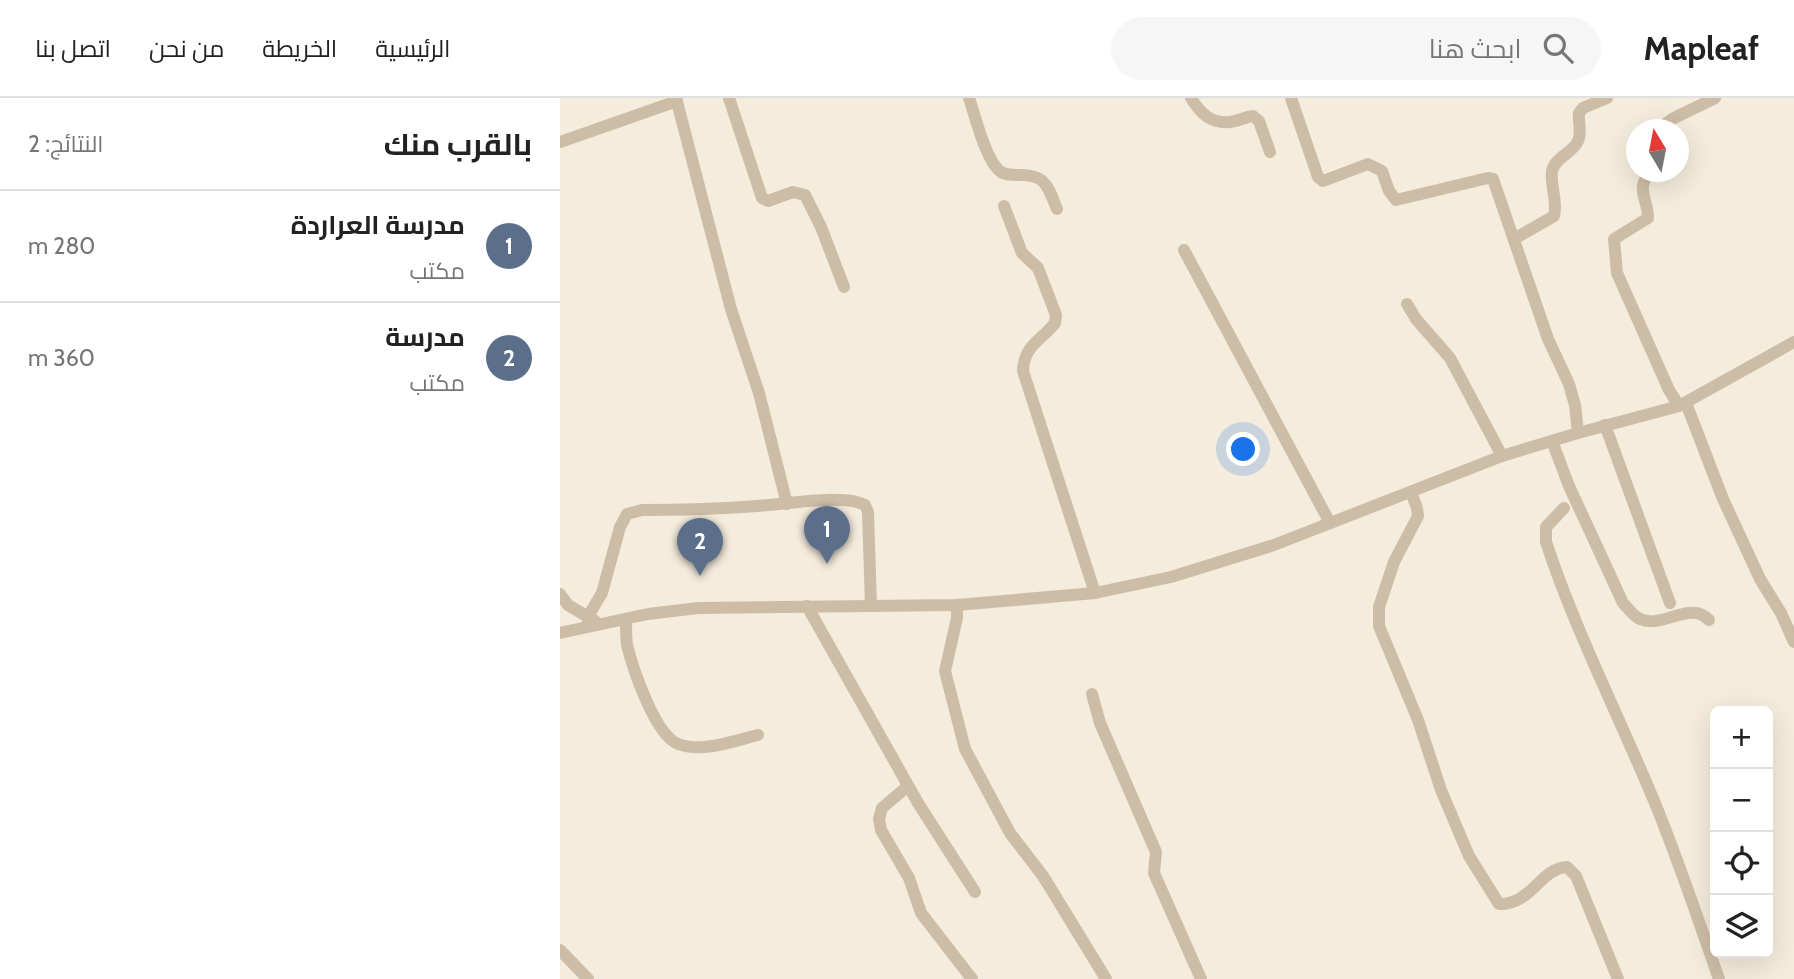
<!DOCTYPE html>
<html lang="ar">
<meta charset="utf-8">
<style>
:root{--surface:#fff;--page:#f6f6f6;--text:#222;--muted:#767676;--line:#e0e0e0;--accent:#ea580c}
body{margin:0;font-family:Cabin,Cairo,sans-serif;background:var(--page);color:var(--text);direction:rtl}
.controls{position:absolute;right:21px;bottom:21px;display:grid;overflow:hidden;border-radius:10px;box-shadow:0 7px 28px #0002}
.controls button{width:63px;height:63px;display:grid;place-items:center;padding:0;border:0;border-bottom:2px solid var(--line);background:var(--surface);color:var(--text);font:35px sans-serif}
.compass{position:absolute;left:1066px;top:21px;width:63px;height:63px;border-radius:50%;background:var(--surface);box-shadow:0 7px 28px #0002;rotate:350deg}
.you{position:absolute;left:684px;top:352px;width:24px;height:24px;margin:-18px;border:5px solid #fff;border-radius:50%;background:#1a73e8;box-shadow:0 0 0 10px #1a73e833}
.badge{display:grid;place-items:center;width:46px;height:46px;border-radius:50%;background:var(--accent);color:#fff;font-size:23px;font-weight:700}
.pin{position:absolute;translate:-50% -58px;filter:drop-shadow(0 2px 4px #0008)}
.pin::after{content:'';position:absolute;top:37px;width:24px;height:21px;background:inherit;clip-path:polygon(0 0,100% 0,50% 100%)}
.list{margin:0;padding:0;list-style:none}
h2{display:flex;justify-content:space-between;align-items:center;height:91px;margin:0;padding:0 28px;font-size:30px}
h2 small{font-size:23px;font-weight:400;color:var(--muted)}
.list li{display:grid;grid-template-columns:46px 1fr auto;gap:21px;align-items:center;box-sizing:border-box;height:112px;padding:0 28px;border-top:2px solid var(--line)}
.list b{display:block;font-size:26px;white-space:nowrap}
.list p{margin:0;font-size:23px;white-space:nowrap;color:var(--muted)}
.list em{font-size:23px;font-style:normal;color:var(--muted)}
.icon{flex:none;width:38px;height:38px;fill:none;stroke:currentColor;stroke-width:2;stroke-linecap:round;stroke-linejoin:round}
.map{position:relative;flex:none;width:1234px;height:881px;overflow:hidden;direction:ltr}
header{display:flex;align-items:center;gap:42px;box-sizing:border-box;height:98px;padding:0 35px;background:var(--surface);border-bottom:2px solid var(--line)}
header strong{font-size:33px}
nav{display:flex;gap:38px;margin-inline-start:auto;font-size:24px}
.search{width:490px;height:63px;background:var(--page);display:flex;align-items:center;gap:18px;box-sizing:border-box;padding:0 24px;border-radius:38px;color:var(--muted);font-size:26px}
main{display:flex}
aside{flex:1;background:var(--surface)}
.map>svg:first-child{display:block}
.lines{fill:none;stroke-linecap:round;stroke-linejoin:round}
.minor{stroke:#cebda6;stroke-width:12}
</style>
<header>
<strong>Mapleaf</strong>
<div class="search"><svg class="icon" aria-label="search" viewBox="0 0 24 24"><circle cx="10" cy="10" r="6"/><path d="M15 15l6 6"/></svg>ابحث هنا</div>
<nav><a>الرئيسية</a><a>الخريطة</a><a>من نحن</a><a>اتصل بنا</a></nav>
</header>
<main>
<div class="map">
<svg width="1234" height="881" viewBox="0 0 1234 881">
<rect width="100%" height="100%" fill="#f4ecdc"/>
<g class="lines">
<g class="minor">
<path d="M116 0 171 211 199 295 227 406"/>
<path d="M169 0 202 100 208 103 233 94 245 97 261 129 284 189"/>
<path d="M409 0C415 17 426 64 441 74 446 77 452 77 457 77 486 76 487 87 497 111"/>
<path d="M631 0C640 15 651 26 670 24 678 23 685 19 693 18L699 23 710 54"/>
<path d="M731 0 758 79 763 83 808 66 822 73 829 93 836 102 928 80 933 81 988 241 1009 286 1015 307 1018 335"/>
<path d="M1097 32 1112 21 1155 0"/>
<path d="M0 44 117 3"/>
<path d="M1090 74C1075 92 1088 100 1088 120L1054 141 1057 175 1109 292 1119 308"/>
<path d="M444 108 462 155 478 170 496 217 495 225C481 243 464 247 463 273L535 495"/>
<path d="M954 141 994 118C998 103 990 88 992 73 995 59 1013 55 1018 43 1022 35 1018 24 1019 15L1023 10 1047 0"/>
<path d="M624 152 770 425"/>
<path d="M847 206 856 221 890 260 942 358"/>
<path d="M1126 305 1163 401 1200 481 1221 515 1234 544"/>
<path d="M1045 327 1110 505"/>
<path d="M992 343 1009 388 1063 505C1068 510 1073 518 1080 521 1103 531 1130 502 1149 522"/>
<path d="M851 394 857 410 858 418 834 464 819 509V528L858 622 881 692 909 758 939 806C971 807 981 770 1007 769L1016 778 1058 881"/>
<path d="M1004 410 986 429V444C1016 535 1061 622 1097 710 1120 767 1139 824 1159 881"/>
<path d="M0 496 8 507 35 523"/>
<path d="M397 507V520L385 573 405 651 450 735 483 778 546 881"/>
<path d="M247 508 358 705 415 794"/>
<path d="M27 520 42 495 60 429 67 416 82 412C120 412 159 411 197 408 223 407 284 395 305 407L308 414 311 508"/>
<path d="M66 521C66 529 66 539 67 547 73 571 95 637 118 646 142 655 174 643 198 637"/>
<path d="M0 535 88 516 138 510 397 507 535 495 611 479 714 447 942 358 1018 335 1119 308 1234 244"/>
<path d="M532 596 540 625 596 754 594 775 641 881"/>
<path d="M348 688 322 710 319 721 321 732 349 780 361 815 412 881"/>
<path d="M0 852 28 881"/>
</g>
</g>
</svg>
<div class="controls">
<button>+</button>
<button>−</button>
<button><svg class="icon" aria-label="locate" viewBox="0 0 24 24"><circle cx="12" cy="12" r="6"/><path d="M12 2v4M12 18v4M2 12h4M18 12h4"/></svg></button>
<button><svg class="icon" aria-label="layers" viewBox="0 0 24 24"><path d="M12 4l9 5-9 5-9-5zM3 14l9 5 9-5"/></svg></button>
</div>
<svg class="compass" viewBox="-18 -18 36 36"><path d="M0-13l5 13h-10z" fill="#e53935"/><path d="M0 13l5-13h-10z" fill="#767676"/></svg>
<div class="you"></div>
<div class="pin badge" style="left:267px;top:466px;background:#5c6f8a">1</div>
<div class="pin badge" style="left:140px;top:478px;background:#5c6f8a">2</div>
</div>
<aside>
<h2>بالقرب منك<small>النتائج: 2</small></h2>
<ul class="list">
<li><span class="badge" style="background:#5c6f8a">1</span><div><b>مدرسة العراردة</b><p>مكتب</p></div><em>280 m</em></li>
<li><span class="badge" style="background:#5c6f8a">2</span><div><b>مدرسة</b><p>مكتب</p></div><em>360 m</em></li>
</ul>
</aside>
</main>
